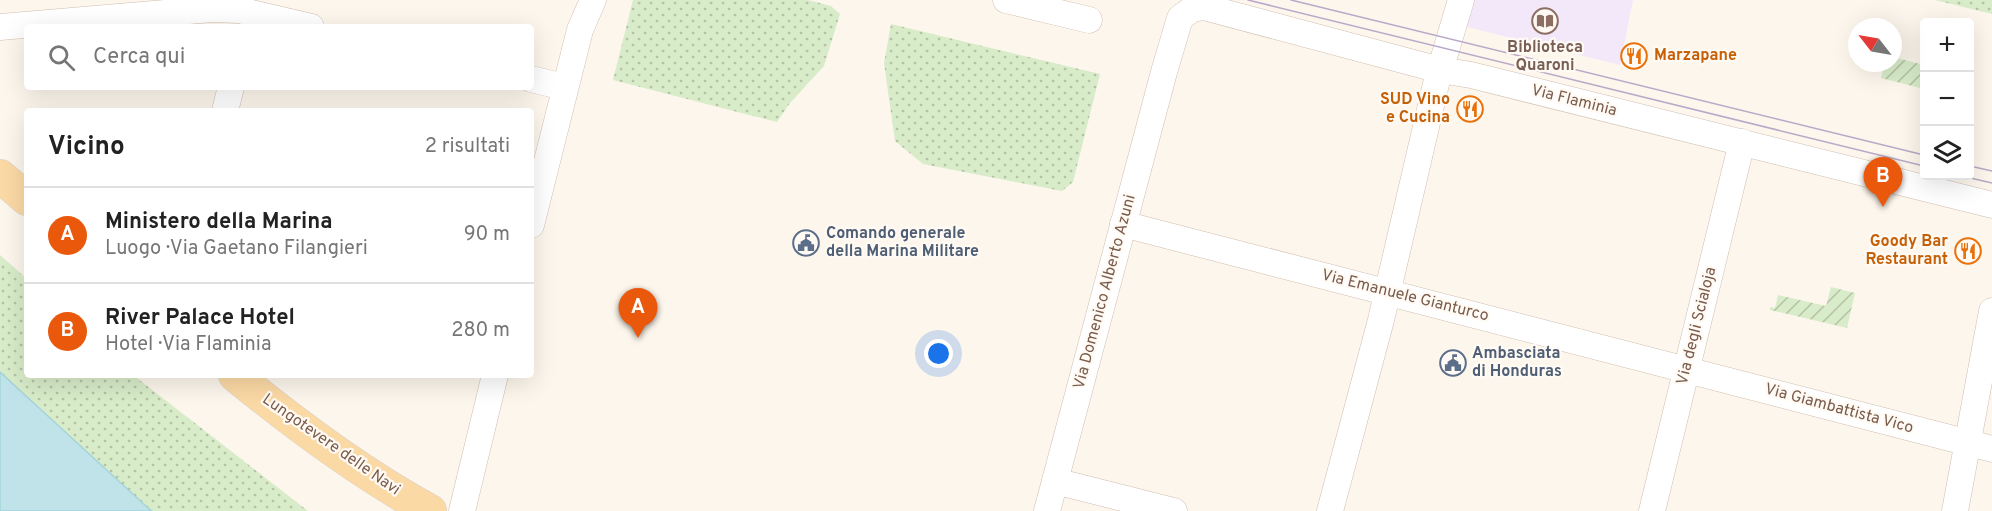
<!DOCTYPE html>
<html lang="it">
<meta charset="utf-8">
<style>
:root{--surface:#fff;--page:#f2f2f2;--text:#222;--muted:#767676;--line:#e0e0e0;--accent:#ea580c}
body{margin:0;font-family:Overpass,sans-serif;background:var(--page);color:var(--text)}
.controls{position:absolute;right:18px;top:18px;display:grid;overflow:hidden;border-radius:6px;box-shadow:0 6px 24px #0002}
.controls button{width:54px;height:54px;display:grid;place-items:center;padding:0;border:0;border-bottom:2px solid var(--line);background:var(--surface);color:var(--text);font:30px sans-serif}
.compass{position:absolute;left:1848px;top:18px;width:54px;height:54px;border-radius:50%;background:var(--surface);box-shadow:0 6px 24px #0002;rotate:301deg}
.you{position:absolute;left:939px;top:354px;width:21px;height:21px;margin:-15px;border:4px solid #fff;border-radius:50%;background:#1a73e8;box-shadow:0 0 0 9px #1a73e833}
.badge{display:grid;place-items:center;width:39px;height:39px;border-radius:50%;background:var(--accent);color:#fff;font-size:20px;font-weight:700}
.pin{position:absolute;translate:-50% -50px;filter:drop-shadow(0 2px 3px #0008)}
.pin::after{content:'';position:absolute;top:32px;width:21px;height:18px;background:inherit;clip-path:polygon(0 0,100% 0,50% 100%)}
.list{margin:0;padding:0;list-style:none}
h2{display:flex;justify-content:space-between;align-items:center;height:78px;margin:0;padding:0 24px;font-size:26px}
h2 small{font-size:20px;font-weight:400;color:var(--muted)}
.list li{display:grid;grid-template-columns:39px 1fr auto;gap:18px;align-items:center;box-sizing:border-box;height:96px;padding:0 24px;border-top:2px solid var(--line)}
.list b{display:block;font-size:22px;white-space:nowrap}
.list p{margin:0;font-size:20px;white-space:nowrap;color:var(--muted)}
.list em{font-size:20px;font-style:normal;color:var(--muted)}
.icon{flex:none;width:33px;height:33px;fill:none;stroke:currentColor;stroke-width:2;stroke-linecap:round;stroke-linejoin:round}
.map{position:relative;flex:none;width:1992px;height:511px;overflow:hidden}
.search{position:absolute;background:var(--surface);box-shadow:0 6px 24px #0002;left:24px;top:24px;width:510px;height:66px;display:flex;align-items:center;gap:15px;box-sizing:border-box;padding:0 21px;border-radius:6px;color:var(--muted);font-size:22px}
.panel{position:absolute;background:var(--surface);box-shadow:0 6px 24px #0002;left:24px;top:108px;width:510px;height:270px;border-radius:6px}
.map>svg:first-child{display:block}
.education{fill:#f3e8fa}
.grass{fill:url(#grass-dots)}
.garden{fill:url(#garden-furrows)}
.water{fill:#bfe3e8;stroke:#a5d3da;stroke-width:1.5}
.lines{fill:none;stroke-linecap:round;stroke-linejoin:round}
.minor-casing{stroke:#d1beb0;stroke-width:27}
.primary-casing{stroke:#dad1cd;stroke-width:34}
.minor{stroke:#fff;stroke-width:26}
.primary{stroke:#fbd9a5;stroke-width:33}
.tram{stroke:#b9a8c9;stroke-width:1.5}
.labels{text-anchor:middle;dominant-baseline:central;stroke-width:4.5;stroke-linejoin:round;paint-order:stroke}
.education-label{font-size:16px;font-weight:bold;fill:#785e54;stroke:#fffaf3}
.food-label{font-size:16px;font-weight:bold;fill:#c56008;stroke:#fffaf3;text-anchor:end}
.street-label{font-size:16px;fill:#7a5c4d;stroke:#fffaf3}
.service-label{font-size:16px;font-weight:bold;fill:#4e5e75;stroke:#fffaf3;text-anchor:start}
</style>
<div class="map">
<svg width="1992" height="511" viewBox="0 0 1992 511">
<defs>
<pattern id="grass-dots" width="8" height="8" patternUnits="userSpaceOnUse" patternTransform="scale(1.5)"><rect width="8" height="8" fill="#d8ecc9"/><path d="M2 2h.1M6 6h.1" fill="none" stroke="#b4c2a5" stroke-width="1.8" stroke-linecap="round"/></pattern>
<pattern id="garden-furrows" width="10" height="10" patternUnits="userSpaceOnUse" patternTransform="scale(1.5)"><rect width="10" height="10" fill="#d8ecc9"/><path d="M-1 1l2-2M0 10L10 0M9 11l2-2" fill="none" stroke="#b4c2a5"/></pattern>
</defs>
<rect width="100%" height="100%" fill="#fdf6ec"/>
<path class="education" d="M1466 0H1633L1620 65 1459 25Z"/>
<g class="grass">
<path d="M633 0H808L831 6 840 14 824 66 790 103 777 122 613 80Z"/>
<path d="M1935 0H1992V14Z"/>
<path d="M891 24 1100 74 1073 182 1062 191 923 164 895 141 884 63Z"/>
<path d="M0 255 27 279V375H133L308 511H152L148 508 0 372Z"/>
</g>
<g class="garden">
<path d="M1893 57 1924 65V89L1881 78 1885 63H1893Z"/>
<path d="M1831 287 1855 293 1847 328 1770 310V307L1775 308 1778 295 1826 306Z"/>
</g>
<path class="water" d="M0 372 148 508 152 511H0Z"/>
<g class="lines">
<g class="minor-casing">
<g id="minor">
<path d="M1006 0 1089 20"/>
<path d="M0 27 212 9 239 10 311 27"/>
<path d="M531 79 564 87"/>
<path d="M225 111 231 87"/>
<path d="M1123 224 1992 449"/>
<path d="M531 225 580 30 593 0"/>
<path d="M1055 481 1174 511"/>
<path d="M462 511 495 375"/>
<path d="M1047 511 1164 72 1180 18 1192 9 1204 7 1440 70 1471 75 1992 205"/>
<path d="M1330 511 1381 320 1436 84 1461 0"/>
<path d="M1652 511 1742 142"/>
<path d="M1955 511 1992 311"/>
</g>
</g>
<g class="primary-casing">
<g id="primary">
<path d="M0 176 27 199"/>
<path d="M235 375C296 425 360 473 430 511"/>
</g>
</g>
<use href="#minor" class="minor"/>
<use href="#primary" class="primary"/>
<g class="tram">
<path d="M1248 0 1924 166"/>
<path d="M1291 0 1924 155"/>
<path d="M1970 166 1992 171"/>
<path d="M1962 176 1992 183"/>
</g>
</g>
<defs>
<g id="library-ring" transform="scale(1.35)"><circle r="9.5" fill="#fffaf3" stroke="#8d6e63" stroke-width="1.5"/><path d="M-6-4Q-3-5.5-.7-3.5V5Q-3 3-6 4ZM6-4Q3-5.5 .7-3.5V5Q3 3 6 4Z" fill="#8d6e63"/></g>
<g id="restaurant-ring" transform="scale(1.35)"><circle r="9.5" fill="#fffaf3" stroke="#e8710a" stroke-width="1.5"/><path d="M-5-6h1v4h1v-4h1v4h1v-4h1v5L-1.5 .5V6h-2V.5L-5-1ZM5-6V6H3V1.5H1.5Q1.5-4 5-6Z" fill="#e8710a"/></g>
<g id="civic-ring" transform="scale(1.35)"><circle r="9.5" fill="#fffaf3" stroke="#5c6f8a" stroke-width="1.5"/><path d="M-.6-6.5H3V-4.5H.6V-3L4-1V1h2V6H-6V1h2V-1L-.6-3ZM-1.2 2.5V6h2.4V2.5Z" fill="#5c6f8a"/></g>
</defs>
<g fill-rule="evenodd">
<use href="#library-ring" x="1545" y="21"/>
<use href="#restaurant-ring" x="1634" y="56"/>
<use href="#restaurant-ring" x="1470" y="109"/>
<use href="#civic-ring" x="806" y="243"/>
<use href="#restaurant-ring" x="1968" y="251"/>
<use href="#civic-ring" x="1453" y="363"/>
</g>
<g class="labels">
<g class="education-label">
<text x="1545" y="48">Biblioteca<tspan x="1545" dy="18">Quaroni</tspan></text>
</g>
<g class="food-label">
<text x="1654" y="56" text-anchor="start">Marzapane</text>
<text x="1450" y="100">SUD Vino<tspan x="1450" dy="18">e Cucina</tspan></text>
<text x="1948" y="242">Goody Bar<tspan x="1948" dy="18">Restaurant</tspan></text>
</g>
<g class="street-label">
<text transform="translate(1574 101) rotate(14)">Via Flaminia</text>
<text transform="translate(1105 292) rotate(-75)">Via Domenico Alberto Azuni</text>
<text transform="translate(1405 296) rotate(14)">Via Emanuele Gianturco</text>
<text transform="translate(1697 326) rotate(-76)">Via degli Scialoja</text>
<text transform="translate(1839 409) rotate(15)">Via Giambattista Vico</text>
<text transform="translate(331 445) rotate(35)">Lungotevere delle Navi</text>
</g>
<g class="service-label">
<text x="826" y="234">Comando generale<tspan x="826" dy="18">della Marina Militare</tspan></text>
<text x="1472" y="354">Ambasciata<tspan x="1472" dy="18">di Honduras</tspan></text>
</g>
</g>
</svg>
<div class="controls">
<button>+</button>
<button>−</button>
<button><svg class="icon" aria-label="layers" viewBox="0 0 24 24"><path d="M12 4l9 5-9 5-9-5zM3 14l9 5 9-5"/></svg></button>
</div>
<svg class="compass" viewBox="-18 -18 36 36"><path d="M0-13l5 13h-10z" fill="#e53935"/><path d="M0 13l5-13h-10z" fill="#767676"/></svg>
<div class="you"></div>
<div class="pin badge" style="left:638px;top:338px">A</div>
<div class="pin badge" style="left:1883px;top:207px">B</div>
<div class="search"><svg class="icon" aria-label="search" viewBox="0 0 24 24"><circle cx="10" cy="10" r="6"/><path d="M15 15l6 6"/></svg>Cerca qui</div>
<section class="panel">
<h2>Vicino<small>2 risultati</small></h2>
<ul class="list">
<li><span class="badge">A</span><div><b>Ministero della Marina</b><p>Luogo · Via Gaetano Filangieri</p></div><em>90 m</em></li>
<li><span class="badge">B</span><div><b>River Palace Hotel</b><p>Hotel · Via Flaminia</p></div><em>280 m</em></li>
</ul>
</section>
</div>
